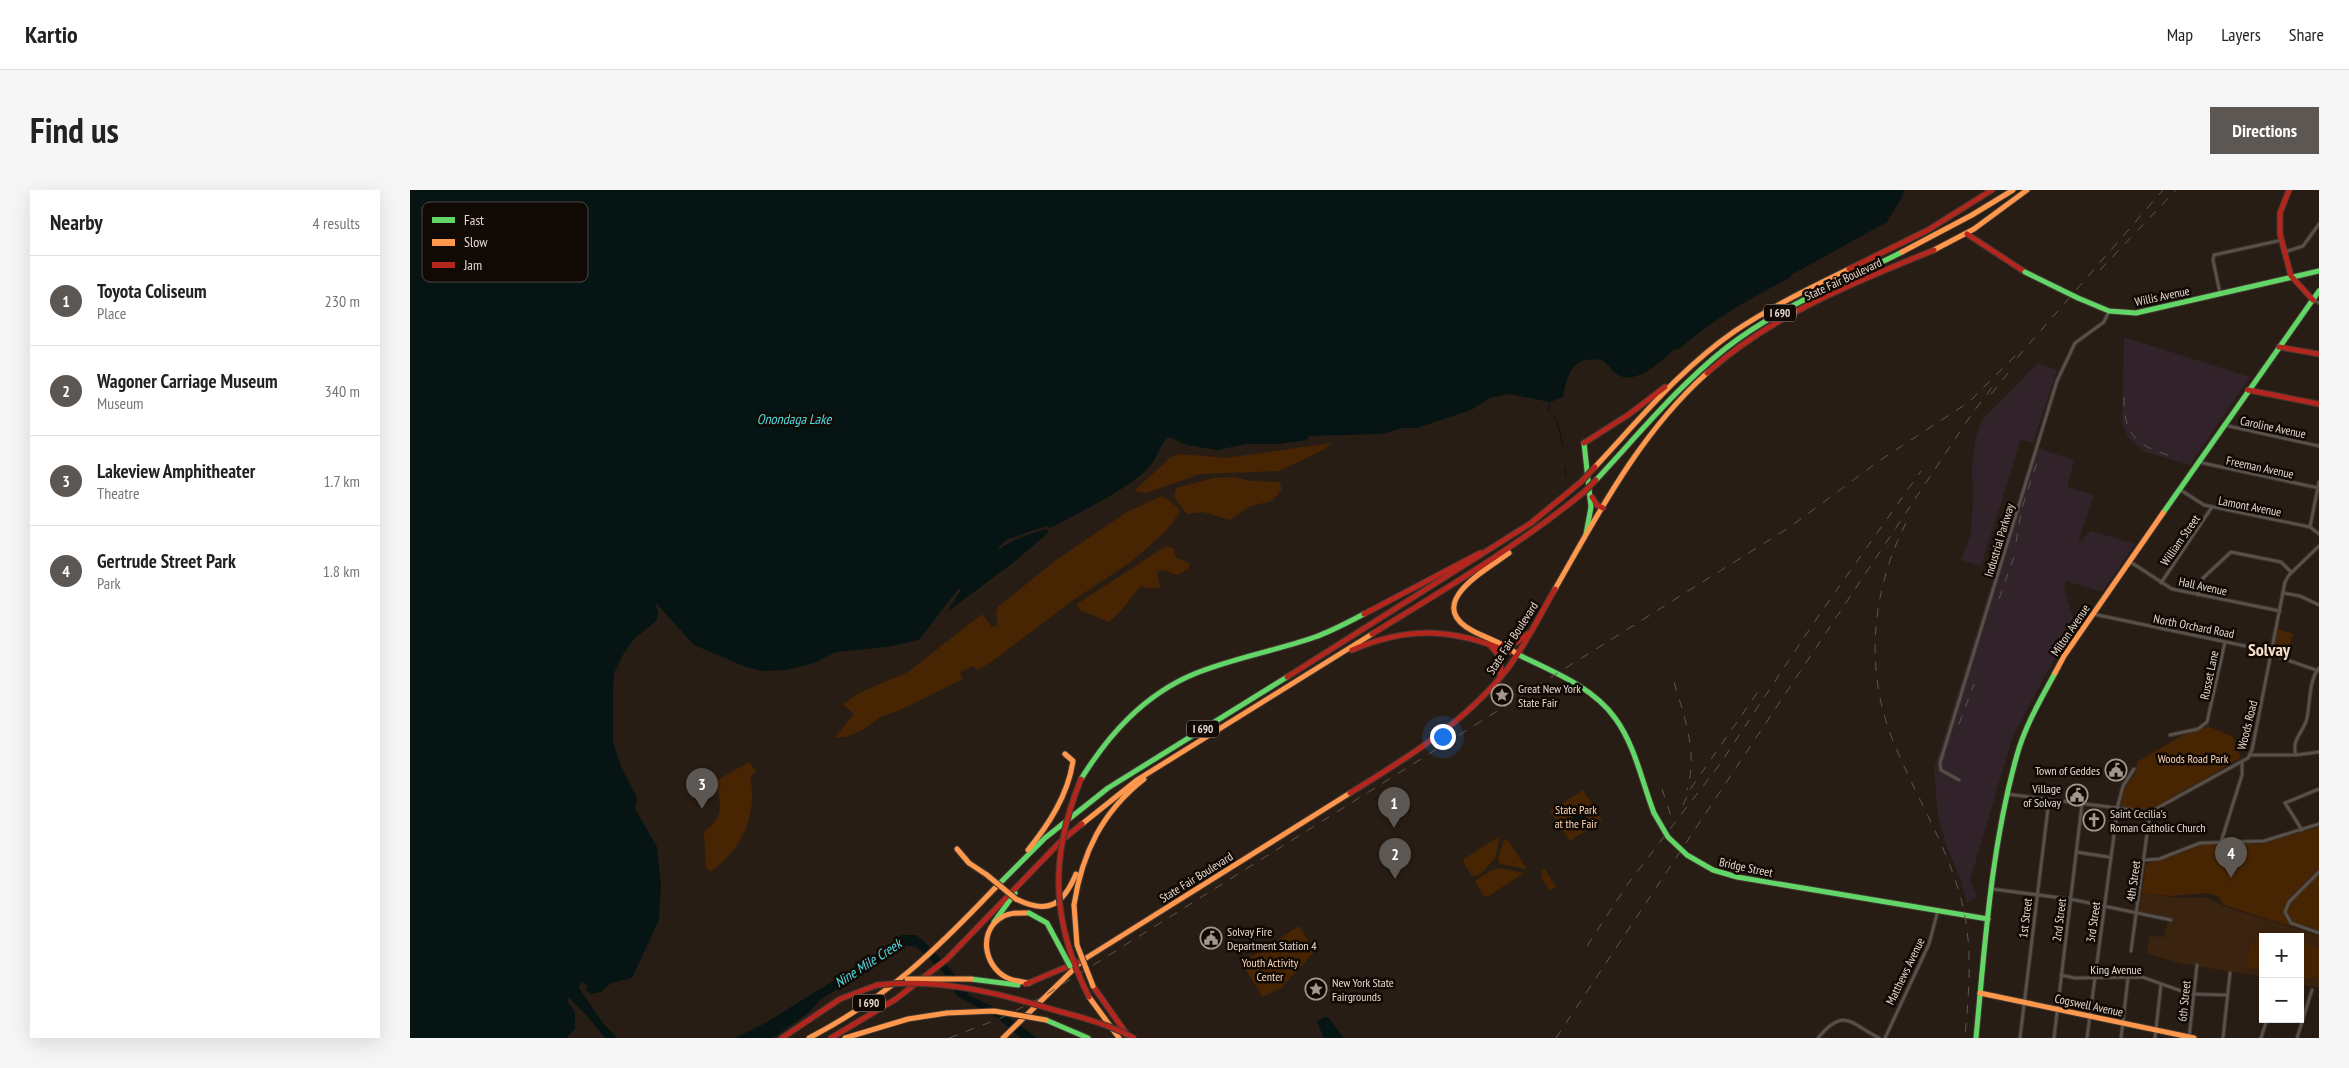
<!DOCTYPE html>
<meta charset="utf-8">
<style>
:root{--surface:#fff;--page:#f6f6f6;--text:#222;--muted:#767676;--line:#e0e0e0;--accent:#5c5753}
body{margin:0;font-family:"PT Sans Narrow",sans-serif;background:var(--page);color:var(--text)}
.controls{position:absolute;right:15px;bottom:15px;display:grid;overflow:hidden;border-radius:0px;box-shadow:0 5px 20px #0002}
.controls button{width:45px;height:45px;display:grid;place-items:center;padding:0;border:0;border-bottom:1px solid var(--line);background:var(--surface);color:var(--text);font:25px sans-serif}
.you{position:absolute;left:1032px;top:546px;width:18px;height:18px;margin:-12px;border:4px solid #fff;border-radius:50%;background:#1a73e8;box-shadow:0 0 0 8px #1a73e833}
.badge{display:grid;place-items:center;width:32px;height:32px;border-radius:50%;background:var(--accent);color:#fff;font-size:16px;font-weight:700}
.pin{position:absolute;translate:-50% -41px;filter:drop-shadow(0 1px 2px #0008)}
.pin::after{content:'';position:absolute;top:26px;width:18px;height:15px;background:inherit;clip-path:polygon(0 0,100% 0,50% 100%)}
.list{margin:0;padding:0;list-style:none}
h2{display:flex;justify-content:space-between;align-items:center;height:65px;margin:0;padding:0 20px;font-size:21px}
h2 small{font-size:16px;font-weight:400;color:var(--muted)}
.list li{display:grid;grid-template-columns:32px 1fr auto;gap:15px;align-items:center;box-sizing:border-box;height:90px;padding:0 20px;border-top:1px solid var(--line)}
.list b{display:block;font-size:19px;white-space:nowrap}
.list p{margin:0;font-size:16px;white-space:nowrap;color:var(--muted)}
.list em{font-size:16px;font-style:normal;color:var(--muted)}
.map{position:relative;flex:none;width:1909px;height:848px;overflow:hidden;border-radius:0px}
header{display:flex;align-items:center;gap:30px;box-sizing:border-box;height:70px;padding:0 25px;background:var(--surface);border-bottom:1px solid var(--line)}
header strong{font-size:24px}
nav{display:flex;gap:28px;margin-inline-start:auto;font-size:18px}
.intro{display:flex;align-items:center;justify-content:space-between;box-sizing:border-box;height:120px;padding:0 30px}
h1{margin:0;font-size:35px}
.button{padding:12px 22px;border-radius:0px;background:var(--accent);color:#fff;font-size:18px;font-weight:700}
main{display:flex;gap:30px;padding:0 30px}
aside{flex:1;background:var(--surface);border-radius:0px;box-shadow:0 5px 20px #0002}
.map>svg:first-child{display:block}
.built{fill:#3a230f}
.industrial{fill:#322229}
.green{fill:#472503}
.water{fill:#061414}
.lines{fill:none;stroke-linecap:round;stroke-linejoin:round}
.stream{stroke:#061414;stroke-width:1}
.street-casing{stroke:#403730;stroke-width:4.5}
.fast-casing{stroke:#403730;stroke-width:7}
.slow-casing{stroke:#403730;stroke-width:7}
.jam-casing{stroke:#403730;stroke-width:7}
.street{stroke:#59514b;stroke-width:2.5}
.fast{stroke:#63d668;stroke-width:5}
.slow{stroke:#ff974d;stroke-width:5}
.jam{stroke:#b3261e;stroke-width:5}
.rail{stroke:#5e5650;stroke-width:1;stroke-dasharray:9 9;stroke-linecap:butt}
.fast-bridge-casing{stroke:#403730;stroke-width:7;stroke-linecap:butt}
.slow-bridge-casing{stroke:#403730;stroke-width:7;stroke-linecap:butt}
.jam-bridge-casing{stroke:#403730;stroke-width:7;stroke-linecap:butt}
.fast-bridge{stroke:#63d668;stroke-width:5}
.slow-bridge{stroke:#ff974d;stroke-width:5}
.jam-bridge{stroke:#b3261e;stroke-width:5}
.labels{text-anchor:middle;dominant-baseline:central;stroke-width:5;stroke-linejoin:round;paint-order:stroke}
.shield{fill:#110904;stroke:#a79b92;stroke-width:1}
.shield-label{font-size:11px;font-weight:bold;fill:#e7d9cf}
.street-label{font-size:12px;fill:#e7d9cf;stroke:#110904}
.poi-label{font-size:12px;fill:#e7d9cf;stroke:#110904;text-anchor:start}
.park-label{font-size:12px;fill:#fed7ba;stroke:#110904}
.water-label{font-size:14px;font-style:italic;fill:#54dae2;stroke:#110904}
.district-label{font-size:18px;font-weight:bold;fill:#fadeca;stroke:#110904}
.key{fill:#110904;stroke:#514741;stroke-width:1}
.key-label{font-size:14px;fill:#e7d9cf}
</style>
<header>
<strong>Kartio</strong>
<nav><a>Map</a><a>Layers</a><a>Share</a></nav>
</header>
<div class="intro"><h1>Find us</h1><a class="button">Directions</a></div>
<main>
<aside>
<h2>Nearby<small>4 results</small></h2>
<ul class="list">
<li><span class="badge">1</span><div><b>Toyota Coliseum</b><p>Place</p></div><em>230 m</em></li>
<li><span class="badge">2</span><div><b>Wagoner Carriage Museum</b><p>Museum</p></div><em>340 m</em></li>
<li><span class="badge">3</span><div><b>Lakeview Amphitheater</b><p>Theatre</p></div><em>1.7 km</em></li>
<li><span class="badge">4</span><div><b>Gertrude Street Park</b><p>Park</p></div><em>1.8 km</em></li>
</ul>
</aside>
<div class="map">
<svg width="1909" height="848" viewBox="0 0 1909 848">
<rect width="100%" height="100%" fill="#281d14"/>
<path class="built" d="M1732 703 1759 707 1797 708 1816 717 1909 746V798L1890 794V747H1853V787L1774 774 1737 764 1740 746 1754 747 1758 731 1728 725Z"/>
<g class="industrial">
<path d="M1714 147 1840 187 1780 275 1735 262 1719 249 1712 233Z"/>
<path d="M1628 173 1647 180 1623 253 1611 250 1571 376 1551 370 1561 343 1563 309 1562 279 1565 251 1571 231Z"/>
<path d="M1624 257 1664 270 1657 297 1684 305 1668 353 1681 341 1725 354 1692 402 1656 391 1654 398 1664 432 1603 546 1560 690 1567 706 1557 713 1551 689 1537 658 1528 628 1524 579Z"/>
</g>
<g class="green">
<path d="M922 253 913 260 869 281 790 284 736 303 724 301 761 267 770 264 816 268Z"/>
<path d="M823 287 841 291 869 292 872 299 862 311 841 316 820 330 793 322 777 324 764 307 766 298 804 288Z"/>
<path d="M752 306 766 316 770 322 756 341 721 372 662 411 584 470 567 480 562 476 550 482 553 489 488 521 470 527 451 541 435 547H425L444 524 433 514 449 503 498 482 572 424 582 437 588 435 586 424 588 417 646 370 717 322Z"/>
<path d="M756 356 764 359 766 368 780 373 778 379 768 385 753 380 747 382 750 398H737L731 396C719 409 713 421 699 432L670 420 667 414Z"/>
<path d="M1868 439 1884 444 1881 449V456L1878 455 1877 460H1874V467L1863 462Z"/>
<path d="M1798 536 1823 547 1831 568 1745 617 1733 620 1710 617 1714 599 1726 582 1727 572 1773 545Z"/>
<path d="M339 572 346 581 340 587C348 624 332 660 301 681L296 679 294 642C316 626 310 613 306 591Z"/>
<path d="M1173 600 1192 630 1160 651 1140 621Z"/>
<path d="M1909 637V743L1873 734 1814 715 1808 706 1797 703 1759 706 1732 703 1736 674 1793 654H1852Z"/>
<path d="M1090 646 1085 669C1077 674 1074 686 1062 686L1053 672 1054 669Z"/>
<path d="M1097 649 1117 679H1116L1090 674 1088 668 1094 650Z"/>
<path d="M1090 678 1114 683 1077 707 1074 706 1065 691 1080 681Z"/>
<path d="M1135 679 1146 697 1140 701 1131 688 1132 681Z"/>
<path d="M889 736 905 761 871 798 853 807 832 774 833 772Z"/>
<path d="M1851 745 1867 747H1853V780L1837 776 1840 756Z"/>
<path d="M1890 752 1909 758V785L1905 788H1890Z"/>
</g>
<g class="water">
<path d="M0 0H1494L1493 5 1477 32 1381 85 1380 88C1340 108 1302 130 1268 160L1265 159C1252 170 1226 197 1207 184 1201 180 1198 174 1192 170 1163 166 1158 181 1153 207L1140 212 1099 204 1080 208 1061 220 1007 238H992L972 244 899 246 897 250 869 254H837L807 260 777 255 759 247C749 254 748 267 740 276 724 296 665 325 640 338L636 336 596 350 588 358 590 359C602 349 621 344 636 339L639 342 604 372 537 422 551 400 549 398 509 450 476 457 426 462 404 473 377 480 353 481 336 477 284 455 245 412 248 422 247 430 223 450 214 463 204 483 203 500V552L211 576 227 607 225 619 247 657 251 696 249 730 222 788 201 793 191 802 181 804 176 800 177 796 174 792 170 794 169 798 192 832 207 848H195L177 826 159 808 157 810 165 823V839L156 848H0Z"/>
<path d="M1166 620 1172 622 1178 630V637L1168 640 1163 633 1162 624Z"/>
<path d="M491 745H506L515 752 543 782 560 806 584 817 627 848H611L586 827 547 806 533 782 511 761 506 757 493 755 479 768 411 809 399 822 366 846 362 848H325L357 832 474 759Z"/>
<path d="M914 827H918L934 848H914L907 832Z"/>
</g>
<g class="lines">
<g class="stream">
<path d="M1141 211 1138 220 1141 223"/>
<path d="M1144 226 1147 231 1153 256"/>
<path d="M1155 277 1156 287"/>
</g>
<g class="street-casing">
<g id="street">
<path d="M1875 62 1893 56 1909 34"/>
<path d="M1810 103 1803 70 1804 65 1872 50"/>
<path d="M1903 110 1909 113"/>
<path d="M1814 235 1909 256"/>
<path d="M1788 272 1909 298"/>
<path d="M1769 299 1794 315 1900 337 1909 344"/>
<path d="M1900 337 1909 292"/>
<path d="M1719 371 1762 399 1870 421"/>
<path d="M1751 393 1802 317"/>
<path d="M1873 403 1890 406 1909 415"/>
<path d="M1788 405 1793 388 1821 362 1871 372 1881 382"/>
<path d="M1683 424 1840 457 1909 481"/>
<path d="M1760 545 1788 539 1797 532 1815 452"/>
<path d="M1840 565H1886L1909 562"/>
<path d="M1886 565C1881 549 1894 542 1897 528 1900 514 1899 489 1909 478"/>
<path d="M1549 590 1531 580 1530 573 1647 191 1665 153 1694 132 1699 121"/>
<path d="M1597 604 1740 622 1838 568 1842 560 1875 392 1879 385 1909 356"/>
<path d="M1892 640 1875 613 1909 599"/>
<path d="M1811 652 1832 585V572"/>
<path d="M1666 662 1699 667"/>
<path d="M1734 670 1749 669 1790 653 1854 651 1909 634"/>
<path d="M1909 682 1879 712 1875 722 1881 733 1909 743"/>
<path d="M1582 699 1660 709 1761 730"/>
<path d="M1721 761 1740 622"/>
<path d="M1651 785 1665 788 1732 787 1780 804 1817 805"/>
<path d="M1408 848C1434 816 1441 834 1469 848"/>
<path d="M1475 848 1519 754 1528 720"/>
<path d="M1610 848 1639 610"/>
<path d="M1644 848 1672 614"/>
<path d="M1677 848 1708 615 1713 596 1724 579"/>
<path d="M1711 848 1718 788"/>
<path d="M1745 848 1751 794"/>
<path d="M1779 848 1787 775"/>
<path d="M1813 848 1820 783"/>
<path d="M1851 848 1857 829"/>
<path d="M1887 848 1902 800"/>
</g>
</g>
<g class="fast-casing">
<g id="fast">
<path d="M1668 108 1699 121 1726 123 1909 81"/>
<path d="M1174 253 1181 317 1176 344"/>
<path d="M1186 290C1228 245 1268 196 1316 158 1369 117 1433 92 1492 62"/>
<path d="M1753 323 1909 101"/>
<path d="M1107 464C1141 481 1182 496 1205 528 1225 555 1232 592 1244 623"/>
<path d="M671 589C699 544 734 505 784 484 823 468 865 461 905 447 922 441 938 432 954 424"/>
<path d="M1277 665 1303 680 1327 687 1578 729"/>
<path d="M585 698 635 648 698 598 877 487"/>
<path d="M584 732 605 703"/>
<path d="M561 789 608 795"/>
<path d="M636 830 678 848"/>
<path d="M1566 848C1575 754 1581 657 1607 565 1615 536 1631 509 1645 483"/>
</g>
</g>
<g class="slow-casing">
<g id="slow">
<path d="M1524 60 1564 39 1617 0"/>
<path d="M1492 62 1562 25 1603 0"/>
<path d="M1185 277C1229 230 1271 178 1325 141 1361 117 1400 98 1439 79"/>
<path d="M1099 363C1076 380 1012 414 1063 441 1078 449 1094 453 1107 464"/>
<path d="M1145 399C1189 322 1230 243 1297 183"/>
<path d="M1645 483 1654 466 1753 323"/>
<path d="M672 634 727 590 962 444"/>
<path d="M547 659 559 673 577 685"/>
<path d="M618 660C639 634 658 605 663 571L655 564"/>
<path d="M606 709C638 725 653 715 666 684"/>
<path d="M664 715C672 663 692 622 734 589"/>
<path d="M619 723C608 723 598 722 589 729 567 745 576 780 600 789 606 791 613 792 619 793"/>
<path d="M1570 803 1784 848"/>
<path d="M679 807 709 848"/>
<path d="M399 848C478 807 524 762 585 698"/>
<path d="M435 848 498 829 537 823"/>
<path d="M593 848 673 770 940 603"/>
</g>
</g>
<g class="jam-casing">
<g id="jam">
<path d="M1879 0 1870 23V44L1881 86 1903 110"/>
<path d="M1557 44 1615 82"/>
<path d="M1439 79 1518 40 1582 0"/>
<path d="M1869 157 1909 164"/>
<path d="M1297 183C1361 125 1445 92 1524 60"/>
<path d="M1838 200 1909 214"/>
<path d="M1174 253 1218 225 1255 197"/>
<path d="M1182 307 1187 315 1193 318"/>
<path d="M954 424 1070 363"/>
<path d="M962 444C1035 399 1108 356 1174 302"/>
<path d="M1080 455 1091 468 1090 487"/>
<path d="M1093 455 1104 454 1119 443"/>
<path d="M942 460C998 436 1043 438 1099 462"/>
<path d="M877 487 1121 333 1172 291"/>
<path d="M940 603C997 568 1056 532 1098 478 1116 454 1130 425 1145 399"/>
<path d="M616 794 673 770"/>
<path d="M683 796 718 846"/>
<path d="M372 848 430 809 467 795"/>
<path d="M421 848 486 809 537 769 651 651 672 634"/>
</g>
</g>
<use href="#street" class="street"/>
<use href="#fast" class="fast"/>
<use href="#slow" class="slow"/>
<use href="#jam" class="jam"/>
<g class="rail">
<path d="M1690 80 1766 0"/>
<path d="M1607 168 1753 0"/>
<path d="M1581 204 1603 177"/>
<path d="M1714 207C1713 249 1731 257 1767 268"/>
<path d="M1496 333C1461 401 1454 482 1484 553 1504 603 1534 650 1549 702 1564 750 1559 799 1555 848"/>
<path d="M1606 352 1612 318 1629 266"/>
<path d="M1589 409 1604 367"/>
<path d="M1264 492C1275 529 1288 562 1277 600"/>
<path d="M1549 534 1564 494"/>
<path d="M1252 599 1261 626 1260 634"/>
<path d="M1273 615 1281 598 1352 496"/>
<path d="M1177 756 1217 695 1310 574 1409 425 1511 281"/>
<path d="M539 848 591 828 634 806 1380 337 1469 271 1559 212 1609 162"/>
<path d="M1146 848 1561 225 1583 196"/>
</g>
<g class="fast-bridge-casing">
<g id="fast-bridge">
<path d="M1615 82 1668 108"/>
<path d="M1244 623 1258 647 1277 665"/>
<path d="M619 723 637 733 660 776"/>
</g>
</g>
<g class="slow-bridge-casing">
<g id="slow-bridge">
<path d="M577 685 606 709"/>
<path d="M664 715 667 755 683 796"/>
<path d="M497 789H561"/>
<path d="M537 823 584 821 636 830"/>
</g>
</g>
<g class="jam-bridge-casing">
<g id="jam-bridge">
<path d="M1172 291 1185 277"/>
<path d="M1174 302 1186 290"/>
<path d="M671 589C639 668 641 731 679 807"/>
<path d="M467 795C530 788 589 803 648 821 674 828 700 835 724 848"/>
</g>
</g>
<use href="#fast-bridge" class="fast-bridge"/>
<use href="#slow-bridge" class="slow-bridge"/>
<use href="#jam-bridge" class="jam-bridge"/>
</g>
<defs>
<g id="sight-ring" transform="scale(1.125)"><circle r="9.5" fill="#110904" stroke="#a4978e" stroke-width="1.5"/><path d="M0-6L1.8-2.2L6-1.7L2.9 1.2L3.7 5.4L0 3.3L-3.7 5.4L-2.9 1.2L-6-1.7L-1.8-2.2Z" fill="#a4978e"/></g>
<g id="civic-ring" transform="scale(1.125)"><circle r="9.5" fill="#110904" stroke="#a4978e" stroke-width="1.5"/><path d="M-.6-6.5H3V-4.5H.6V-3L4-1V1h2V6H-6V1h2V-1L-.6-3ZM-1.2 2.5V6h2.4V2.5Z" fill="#a4978e"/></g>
<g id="church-ring" transform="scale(1.125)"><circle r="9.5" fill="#110904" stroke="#a4978e" stroke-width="1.5"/><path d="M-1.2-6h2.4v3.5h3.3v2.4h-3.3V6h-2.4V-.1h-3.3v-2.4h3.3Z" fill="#a4978e"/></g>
</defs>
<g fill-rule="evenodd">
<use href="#sight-ring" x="1092" y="505"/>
<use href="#civic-ring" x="1706" y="580"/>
<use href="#civic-ring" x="1667" y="605"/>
<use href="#church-ring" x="1684" y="630"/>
<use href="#civic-ring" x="801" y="748"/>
<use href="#sight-ring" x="906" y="799"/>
</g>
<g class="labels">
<g class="shield">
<rect x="1354" y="114.5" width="32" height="17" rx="4"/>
<rect x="777" y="530.5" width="32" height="17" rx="4"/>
<rect x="443" y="804.5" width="32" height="17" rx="4"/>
</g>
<g class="shield-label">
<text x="1370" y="123">I 690</text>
<text x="793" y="539">I 690</text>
<text x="459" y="813">I 690</text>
</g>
<g class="street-label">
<text transform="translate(1433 89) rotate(-25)">State Fair Boulevard</text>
<text transform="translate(1752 106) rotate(-12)">Willis Avenue</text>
<text transform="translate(1863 237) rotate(12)">Caroline Avenue</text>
<text transform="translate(1850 277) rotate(12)">Freeman Avenue</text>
<text transform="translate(1840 316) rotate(11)">Lamont Avenue</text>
<text transform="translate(1589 350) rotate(-73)">Industrial Parkway</text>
<text transform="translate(1770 350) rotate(-55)">William Street</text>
<text transform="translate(1793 396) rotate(12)">Hall Avenue</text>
<text transform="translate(1784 436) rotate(11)">North Orchard Road</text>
<text transform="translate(1660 440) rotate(-56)">Milton Avenue</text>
<text transform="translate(1102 448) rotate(-57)">State Fair Boulevard</text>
<text transform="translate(1799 485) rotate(-78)">Russet Lane</text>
<text transform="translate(1837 535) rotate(-76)">Woods Road</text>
<text transform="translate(1336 677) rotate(12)">Bridge Street</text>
<text transform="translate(786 687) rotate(-32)">State Fair Boulevard</text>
<text transform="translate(1723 691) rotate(-82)">4th Street</text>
<text transform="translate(1615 728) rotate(-83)">1st Street</text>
<text transform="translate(1649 730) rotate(-83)">2nd Street</text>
<text transform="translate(1683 732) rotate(-82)">3rd Street</text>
<text x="1706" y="779">King Avenue</text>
<text transform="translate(1495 781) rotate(-64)">Matthews Avenue</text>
<text transform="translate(1774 811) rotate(-84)">6th Street</text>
<text transform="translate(1679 815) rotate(12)">Cogswell Avenue</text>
</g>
<g class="poi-label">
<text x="1108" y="498">Great New York<tspan x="1108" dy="14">State Fair</tspan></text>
<text x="1690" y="580" text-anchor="end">Town of Geddes</text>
<text x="1651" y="598" text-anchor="end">Village<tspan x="1651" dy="14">of Solvay</tspan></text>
<text x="1700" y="623">Saint Cecilia's<tspan x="1700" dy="14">Roman Catholic Church</tspan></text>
<text x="817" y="741">Solvay Fire<tspan x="817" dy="14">Department Station 4</tspan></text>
<text x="922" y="792">New York State<tspan x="922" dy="14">Fairgrounds</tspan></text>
</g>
<g class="park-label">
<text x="1783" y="568">Woods Road Park</text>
<text x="1166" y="619">State Park<tspan x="1166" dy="14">at the Fair</tspan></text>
<text x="860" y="772">Youth Activity<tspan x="860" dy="14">Center</tspan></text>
</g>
<g class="water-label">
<text x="384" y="229">Onondaga Lake</text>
<text transform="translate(458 773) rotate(-33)">Nine Mile Creek</text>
</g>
<g class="district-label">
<text x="1859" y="459">Solvay</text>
</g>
</g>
<rect x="12" y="12" width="166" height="80" rx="8" class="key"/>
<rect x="22" y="27" width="23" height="6" fill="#63d668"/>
<rect x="22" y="49" width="23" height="7" fill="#ff974d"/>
<rect x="22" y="72" width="23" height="6" fill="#b3261e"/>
<g class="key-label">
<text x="54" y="35">Fast</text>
<text x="54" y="57">Slow</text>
<text x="54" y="80">Jam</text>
</g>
</svg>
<div class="controls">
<button>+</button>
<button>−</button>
</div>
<div class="you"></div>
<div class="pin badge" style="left:984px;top:638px">1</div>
<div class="pin badge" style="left:985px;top:689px">2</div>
<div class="pin badge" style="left:292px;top:619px">3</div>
<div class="pin badge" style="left:1821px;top:688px">4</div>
</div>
</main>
